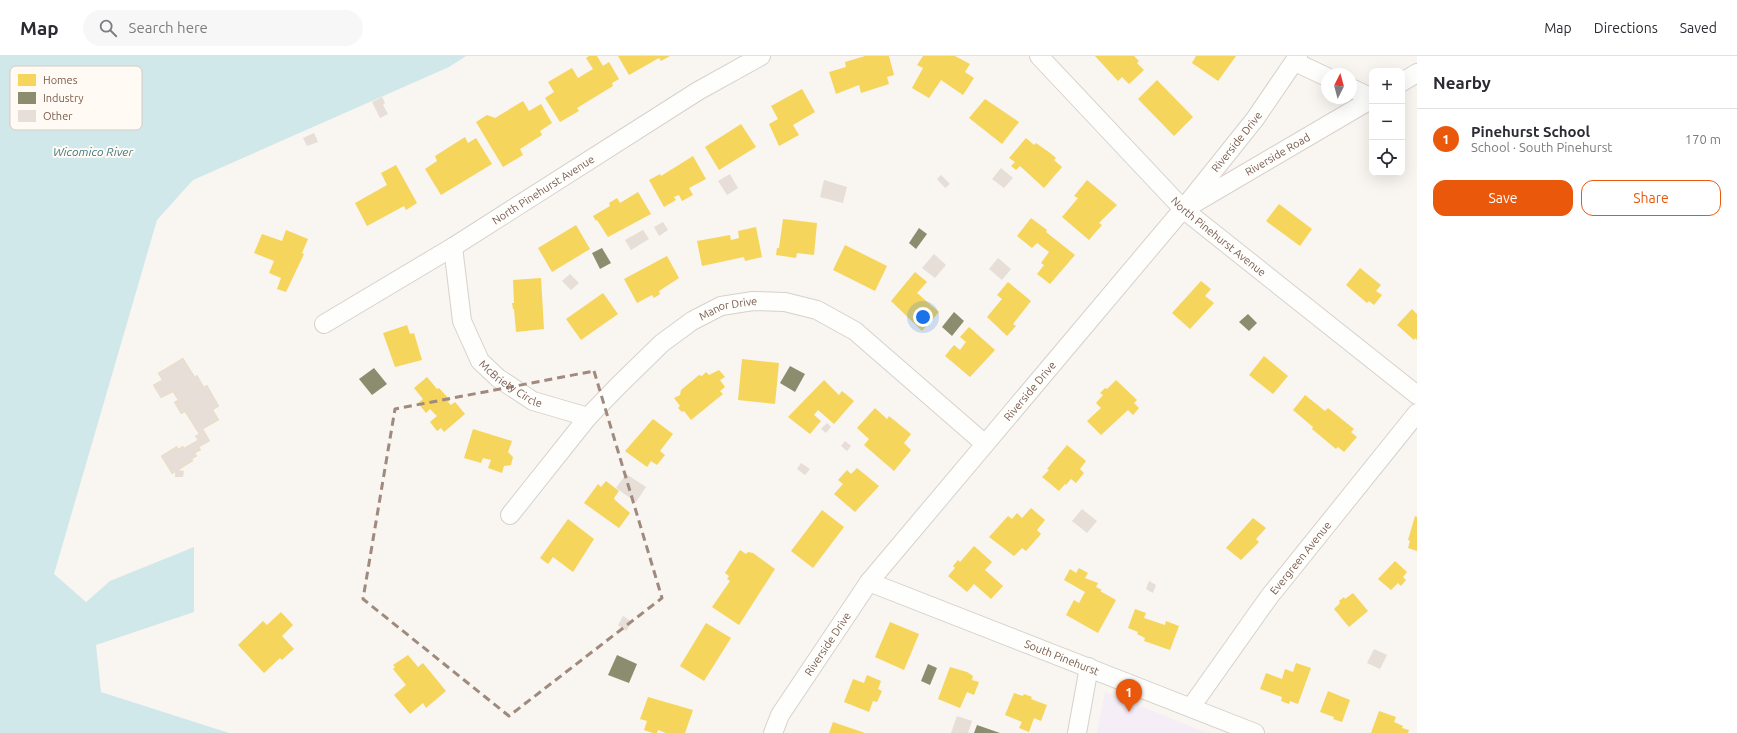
<!DOCTYPE html>
<meta charset="utf-8">
<style>
:root{--surface:#fff;--page:#f7f7f7;--text:#2b2b33;--muted:#7c7c81;--line:#e1e1e2;--accent:#ea580c}
body{margin:0;font-family:Ubuntu,sans-serif;background:var(--page);color:var(--text)}
.controls{position:absolute;right:12px;top:12px;display:grid;overflow:hidden;border-radius:8px;box-shadow:0 4px 16px #0002}
.controls button{width:36px;height:36px;display:grid;place-items:center;padding:0;border:0;border-bottom:1px solid var(--line);background:var(--surface);color:var(--text);font:20px sans-serif}
.compass{position:absolute;left:1321px;top:12px;width:36px;height:36px;border-radius:50%;background:var(--surface);box-shadow:0 4px 16px #0002;rotate:6deg}
.you{position:absolute;left:923px;top:261px;width:14px;height:14px;margin:-10px;border:3px solid #fff;border-radius:50%;background:#1a73e8;box-shadow:0 0 0 6px #1a73e833}
.badge{display:grid;place-items:center;width:26px;height:26px;border-radius:50%;background:var(--accent);color:#fff;font-size:13px;font-weight:700}
.pin{position:absolute;translate:-50% -33px;filter:drop-shadow(0 1px 2px #0008)}
.pin::after{content:'';position:absolute;top:21px;width:14px;height:12px;background:inherit;clip-path:polygon(0 0,100% 0,50% 100%)}
.list{margin:0;padding:0;list-style:none}
h2{display:flex;justify-content:space-between;align-items:center;height:52px;margin:0;padding:0 16px;font-size:17px}
h2 small{font-size:13px;font-weight:400;color:var(--muted)}
.list li{display:grid;grid-template-columns:26px 1fr auto;gap:12px;align-items:center;box-sizing:border-box;height:60px;padding:0 16px;border-top:1px solid var(--line)}
.list b{display:block;font-size:15px;white-space:nowrap}
.list p{margin:0;font-size:13px;white-space:nowrap;color:var(--muted)}
.list em{font-size:13px;font-style:normal;color:var(--muted)}
.actions{display:flex;gap:8px;padding:12px 16px}
.actions a{flex:1;padding:9px 0;border:1px solid var(--accent);border-radius:12px;text-align:center;font-size:14px;color:var(--accent)}
.actions .main{background:var(--accent);color:#fff}
.icon{flex:none;width:22px;height:22px;fill:none;stroke:currentColor;stroke-width:2;stroke-linecap:round;stroke-linejoin:round}
.map{position:relative;flex:none;width:1417px;height:677px;overflow:hidden}
header{display:flex;align-items:center;gap:24px;box-sizing:border-box;height:56px;padding:0 20px;background:var(--surface);border-bottom:1px solid var(--line)}
header strong{font-size:19px}
nav{display:flex;gap:22px;margin-inline-start:auto;font-size:14px}
.search{width:280px;height:36px;background:var(--page);display:flex;align-items:center;gap:10px;box-sizing:border-box;padding:0 14px;border-radius:22px;color:var(--muted);font-size:15px}
main{display:flex}
aside{flex:1;background:var(--surface)}
.map>svg:first-child{display:block}
.education{fill:#f6eef6}
.water{fill:#d0e8ea}
.homes{fill:#f6d55c}
.industry{fill:#8c8c6e}
.building{fill:#e6ded7}
.lines{fill:none;stroke-linecap:round;stroke-linejoin:round}
.minor-casing{stroke:#d7d1cb;stroke-width:20}
.minor{stroke:#fefefd;stroke-width:18}
.marked{fill:none;stroke:#9f8a7d;stroke-width:3;stroke-dasharray:8 5;stroke-linejoin:round}
.labels{text-anchor:middle;dominant-baseline:central;stroke-width:4;stroke-linejoin:round;paint-order:stroke}
.street-label{font-size:11px;fill:#7a5c4d;stroke:#fffaf3}
.water-label{font-size:12px;font-style:italic;fill:#437c86;stroke:#fffaf3}
.key{fill:#fffaf3;stroke:#d7cbc1;stroke-width:1}
.key-label{font-size:11px;fill:#7a5c4d}
</style>
<header>
<strong>Map</strong>
<div class="search"><svg class="icon" aria-label="search" viewBox="0 0 24 24"><circle cx="10" cy="10" r="6"/><path d="M15 15l6 6"/></svg>Search here</div>
<nav><a>Map</a><a>Directions</a><a>Saved</a></nav>
</header>
<main>
<div class="map">
<svg width="1417" height="677" viewBox="0 0 1417 677">
<rect width="100%" height="100%" fill="#f9f5f0"/>
<path class="education" d="M1105 636 1208 677H1097Z"/>
<path class="water" d="M0 0H466L449 11 193 124 157 164 54 518 86 546 110 525 194 491V556L96 589 101 636 229 677H0Z"/>
<g class="homes">
<path d="M589 0H597L603 10 609 6 619 23 612 27 613 30 577 52 579 55 560 66 545 42 554 36 548 26 572 12 578 22 593 13 586 2Z"/>
<path d="M618 0H670L661 5 659 2 629 19Z"/>
<path d="M865 0H889L894 19 887 21 889 28 861 37 859 29 836 38 829 16 846 11 845 6Z"/>
<path d="M923 0H955L970 8 965 16 974 22 963 39 941 24 929 42 912 32 923 12 917 9Z"/>
<path d="M1095 0H1134L1139 5 1137 7 1144 14 1129 28 1122 21 1118 25Z"/>
<path d="M1196 0H1236L1218 25 1192 7Z"/>
<path d="M1157 24 1193 61 1174 80 1138 43Z"/>
<path d="M802 33 815 56 793 69 799 79 779 90 769 68 778 63 771 50Z"/>
<path d="M985 43 1019 66 1002 88 969 62Z"/>
<path d="M523 45 529 55 541 48 552 67 540 75 542 79 520 93 523 99 503 111 476 66 487 59 495 62Z"/>
<path d="M741 68 756 91 719 114 705 91Z"/>
<path d="M465 81 468 87 476 82 492 108 441 139 425 113 437 105 435 100Z"/>
<path d="M1026 82 1034 89 1036 87 1050 97 1056 102 1054 104 1062 111 1044 132 1020 110 1016 114 1011 110 1015 106 1009 102Z"/>
<path d="M693 100 706 123 689 132 693 139 682 145 679 139 674 141 676 144 664 151 649 124 660 118 661 120Z"/>
<path d="M396 109 417 147 406 154 404 150 367 170 355 147 387 129 381 117Z"/>
<path d="M1087 124 1117 149 1099 167 1102 169 1089 184 1062 161 1078 142 1074 140Z"/>
<path d="M638 136 651 158 608 181 597 164 596 165 593 160 610 150 609 147 617 142 620 147Z"/>
<path d="M1279 148 1312 173 1300 190 1266 165Z"/>
<path d="M1031 162 1047 174 1046 176 1075 199 1050 228 1037 218 1044 209 1041 207 1049 196 1037 187 1032 192 1017 180Z"/>
<path d="M783 163 817 167 814 199 797 197 796 202 776 199 777 192H779Z"/>
<path d="M576 169 590 193 552 216 538 192Z"/>
<path d="M756 171 762 201 745 205 744 201 702 210 697 185 730 179 731 184 739 182 738 175Z"/>
<path d="M286 174 308 183 302 197 304 198 286 236 277 233 281 222 269 217 274 205 254 197 262 178 282 185Z"/>
<path d="M845 189 887 210 875 235 833 214Z"/>
<path d="M667 200 679 222 659 235 660 238 654 242 652 239 637 247 624 223Z"/>
<path d="M1360 212 1381 229 1376 235 1382 239 1374 249 1369 245 1367 247 1346 229Z"/>
<path d="M915 216 927 226 917 237 939 256 922 275 891 245Z"/>
<path d="M541 222 544 273 516 276 514 253H513L512 247H514L513 224Z"/>
<path d="M1201 225 1211 233 1205 240 1214 247 1190 273 1172 257Z"/>
<path d="M1008 226 1031 245 1013 268 1016 270 1007 280 987 261 1002 243 997 239Z"/>
<path d="M603 237 618 258 581 284 566 263Z"/>
<path d="M1412 253 1417 258V284L1415 282 1414 284 1397 269Z"/>
<path d="M407 269 410 278 414 277 422 304 395 311 383 277Z"/>
<path d="M969 271 995 294 970 321 945 300 954 289 960 294 966 286 960 281Z"/>
<path d="M1264 300 1288 320 1273 338 1249 319Z"/>
<path d="M183 302 195 321 197 319 204 331 207 329 219 350 213 354 219 364 203 373 210 385 199 391 201 394 195 397 197 400 192 403 193 405 172 418 161 400 177 390 178 393 183 390 184 392 198 384 195 380 199 378 185 356 181 358 174 346 178 344 173 336 161 342 153 329 162 324 158 317Z"/>
<path d="M742 303 779 307 775 348 738 344Z"/>
<path d="M719 314 725 321 720 324 725 331 720 335 723 338 691 364 684 355 682 356 678 352 680 350 674 342 680 339 681 334 699 319 702 320 706 316 709 319Z"/>
<path d="M427 321 437 333 439 332 450 344 448 346 451 349 455 346 465 358 444 376 441 372 437 375 430 366 437 360 430 353 426 357 418 347 423 343 414 332Z"/>
<path d="M824 324 839 339 842 335 854 345 834 368 818 354 814 359 821 365 810 378 788 361Z"/>
<path d="M1116 324 1137 344 1134 347 1139 352 1133 359 1128 354 1101 379 1087 365 1101 352 1096 347 1103 339 1100 337 1105 332 1107 333Z"/>
<path d="M1305 339 1325 355 1328 352 1354 373 1351 376 1357 381 1344 396 1338 391 1336 393 1312 373 1313 371 1293 354Z"/>
<path d="M875 352 887 363 889 360 911 378 904 387 911 394 894 415 864 389 869 383 857 372Z"/>
<path d="M653 363 673 378 660 395 665 399 657 409 651 405 647 411 625 395Z"/>
<path d="M473 373 512 385 508 396 513 401 511 409 504 410 502 417 488 412 491 404 483 402 481 407 464 402Z"/>
<path d="M1067 389 1086 405 1080 413 1084 417 1076 427 1071 423 1066 429 1065 428 1059 435 1042 421 1049 414 1047 413Z"/>
<path d="M857 412 879 430 855 456 834 438 843 428 838 424 847 414 851 418Z"/>
<path d="M606 425 619 435 614 442 615 444 630 457 619 472 584 447 598 428 601 431Z"/>
<path d="M1031 452 1045 464 1037 474 1041 478 1026 495 1022 492 1014 500 989 481 1008 460 1012 463 1017 457 1022 462Z"/>
<path d="M822 454 844 471 813 512 791 495Z"/>
<path d="M1415 460 1417 461V495L1408 492 1410 485 1408 484Z"/>
<path d="M1253 462 1266 472 1256 483 1259 486 1241 504 1226 492Z"/>
<path d="M568 463 594 483 573 516 553 501 548 508 540 502Z"/>
<path d="M974 490 992 506 985 514 1003 530 991 543 974 528 967 536 948 520 955 512 953 510 958 504 960 506Z"/>
<path d="M740 494 746 498 748 496 753 497 775 513 739 569 712 551 730 525 727 523 729 520 725 517Z"/>
<path d="M1395 505 1407 516 1403 521 1406 524 1401 530 1398 527 1391 534 1378 523Z"/>
<path d="M1079 512 1088 517 1085 522 1098 527 1096 531 1102 534 1100 535 1116 544 1098 577 1066 559 1074 544 1079 547 1085 536 1064 524 1070 513 1076 517Z"/>
<path d="M1353 537 1368 555 1349 571 1334 553 1340 547 1339 545 1344 541 1345 543Z"/>
<path d="M1135 553 1146 557 1144 562 1165 569 1166 565 1179 570 1170 594 1144 585 1145 582 1137 578 1138 576 1128 572Z"/>
<path d="M281 556 293 569 282 580 294 593 282 604 280 602 264 617 238 589 263 565 267 569Z"/>
<path d="M890 566 919 578 904 614 875 601Z"/>
<path d="M706 567 731 582 704 625 680 610Z"/>
<path d="M408 599 418 611 423 607 446 635 426 652 423 647 410 658 394 639 406 629 393 613 395 611 393 609Z"/>
<path d="M1296 607 1311 612 1298 648 1290 645 1289 648 1281 645 1282 641 1260 633 1266 617 1282 623 1285 613 1293 616Z"/>
<path d="M950 611 967 616 973 620 972 624 979 626 974 639 967 636 960 652 938 643Z"/>
<path d="M867 619 881 625 878 633 882 635 877 646 873 645 869 656 844 646 853 623 864 627Z"/>
<path d="M1328 635 1350 644 1342 666 1333 663 1334 661 1320 656Z"/>
<path d="M1014 637 1023 640 1024 638 1032 641 1031 643 1047 649 1041 665 1034 662 1029 676 1019 672 1022 666 1005 659Z"/>
<path d="M648 641 693 654 685 677H666L658 674 657 677H653L644 674 647 665 640 663Z"/>
<path d="M1379 655 1396 661 1394 666 1403 670 1402 672 1409 674 1408 677H1371Z"/>
<path d="M833 666 865 677H829Z"/>
</g>
<g class="industry">
<path d="M919 172 927 178 916 193 909 187Z"/>
<path d="M602 192 611 207 600 213 592 197Z"/>
<path d="M954 256 964 265 952 280 942 271Z"/>
<path d="M1248 258 1257 267 1249 275 1239 266Z"/>
<path d="M790 310 805 318 795 336 780 327Z"/>
<path d="M374 312 387 328 372 339 359 323Z"/>
<path d="M617 599 637 608 629 627 608 619Z"/>
<path d="M928 608 937 612 930 629 921 625Z"/>
<path d="M977 669 1000 677H974Z"/>
</g>
<g class="building">
<path d="M382 41 385 47 383 49 388 58 380 62 372 46Z"/>
<path d="M314 77 318 86 307 90 303 82Z"/>
<path d="M1001 112 1013 122 1004 132 992 123Z"/>
<path d="M730 118 738 132 727 139 718 125Z"/>
<path d="M941 119 950 128 945 132 937 123Z"/>
<path d="M824 124 847 131 843 147 820 141Z"/>
<path d="M663 166 668 174 659 180 654 171Z"/>
<path d="M643 174 649 183 631 194 625 184Z"/>
<path d="M934 198 946 209 935 222 922 212Z"/>
<path d="M998 202 1011 213 1002 224 989 213Z"/>
<path d="M570 218 579 227 571 234 562 225Z"/>
<path d="M183 302 195 321 197 319 204 331 207 329 219 350 213 354 219 364 203 373 210 385 199 391 201 394 195 397 197 400 192 403 193 405 178 414 184 415 183 421H175V416L172 418 161 400 177 390 178 393 183 390 184 392 198 384 195 380 199 378 185 356 181 358 174 346 178 344 173 336 161 342 153 329 162 324 158 317Z"/>
<path d="M827 367 831 371 826 377 821 373Z"/>
<path d="M845 385 851 390 847 395 841 390Z"/>
<path d="M801 407 810 413 805 419 797 413Z"/>
<path d="M626 418 646 431 636 446 616 432Z"/>
<path d="M1082 453 1097 465 1087 477 1072 465Z"/>
<path d="M1149 525 1156 529 1153 537 1146 533Z"/>
<path d="M623 560 632 566 626 575 618 569Z"/>
<path d="M1374 593 1387 599 1380 613 1367 607Z"/>
<path d="M957 660 972 665 968 677H951Z"/>
</g>
<g class="lines">
<g class="minor-casing">
<g id="minor">
<path id="s1" d="M1039 0 1183 153 1417 339"/>
<path d="M1295 6 1327 21"/>
<path d="M1402 26 1417 17"/>
<path d="M1351 32 1372 42"/>
<path id="s2" d="M1193 148 1372 43"/>
<path id="s3" d="M453 191 462 265 480 305 498 322 533 345 588 361"/>
<path id="s4" d="M324 268 453 191 698 35 761 0"/>
<path id="s5" d="M510 459 588 361 619 329 662 287 692 265 721 250 753 245 785 246 817 254 855 275 985 388"/>
<path id="s6" d="M869 526 1255 677"/>
<path id="s7" d="M1191 651 1269 541 1417 357"/>
<path id="s8" d="M773 677 780 659 869 526 1183 153 1255 63 1298 0"/>
<path d="M1077 677 1089 611"/>
</g>
</g>
<use href="#minor" class="minor"/>
</g>
<path class="marked" d="M594 315 662 542 509 660 363 543 395 353Z"/>
<g class="labels">
<g class="street-label">
<text stroke="none"><textPath href="#s8" startOffset="753">Riverside Drive</textPath></text>
<text stroke="none"><textPath href="#s2" startOffset="98">Riverside Road</textPath></text>
<text stroke="none"><textPath href="#s4" startOffset="257">North Pinehurst Avenue</textPath></text>
<text stroke="none"><textPath href="#s1" startOffset="255">North Pinehurst Avenue</textPath></text>
<text stroke="none"><textPath href="#s5" startOffset="306">Manor Drive</textPath></text>
<text stroke="none"><textPath href="#s3" startOffset="157">McBriety Circle</textPath></text>
<text stroke="none"><textPath href="#s8" startOffset="429">Riverside Drive</textPath></text>
<text stroke="none"><textPath href="#s7" startOffset="185">Evergreen Avenue</textPath></text>
<text stroke="none"><textPath href="#s8" startOffset="105">Riverside Drive</textPath></text>
<text stroke="none"><textPath href="#s6" startOffset="207">South Pinehurst</textPath></text>
</g>
<g class="water-label">
<text x="93" y="95">Wicomico River</text>
</g>
</g>
<rect x="10" y="10" width="132" height="64" rx="6" class="key"/>
<rect x="18" y="18" width="18" height="12" fill="#f6d55c"/>
<rect x="18" y="36" width="18" height="12" fill="#8c8c6e"/>
<rect x="18" y="54" width="18" height="12" fill="#e6ded7"/>
<g class="key-label">
<text x="43" y="28">Homes</text>
<text x="43" y="46">Industry</text>
<text x="43" y="64">Other</text>
</g>
</svg>
<div class="controls">
<button>+</button>
<button>−</button>
<button><svg class="icon" aria-label="locate" viewBox="0 0 24 24"><circle cx="12" cy="12" r="6"/><path d="M12 2v4M12 18v4M2 12h4M18 12h4"/></svg></button>
</div>
<svg class="compass" viewBox="-18 -18 36 36"><path d="M0-13l5 13h-10z" fill="#e53935"/><path d="M0 13l5-13h-10z" fill="#7c7c81"/></svg>
<div class="you"></div>
<div class="pin badge" style="left:1129px;top:656px">1</div>
</div>
<aside>
<h2>Nearby<small></small></h2>
<ul class="list">
<li><span class="badge">1</span><div><b>Pinehurst School</b><p>School · South Pinehurst</p></div><em>170 m</em></li>
</ul>
<div class="actions"><a class="main">Save</a><a>Share</a></div>
</aside>
</main>
